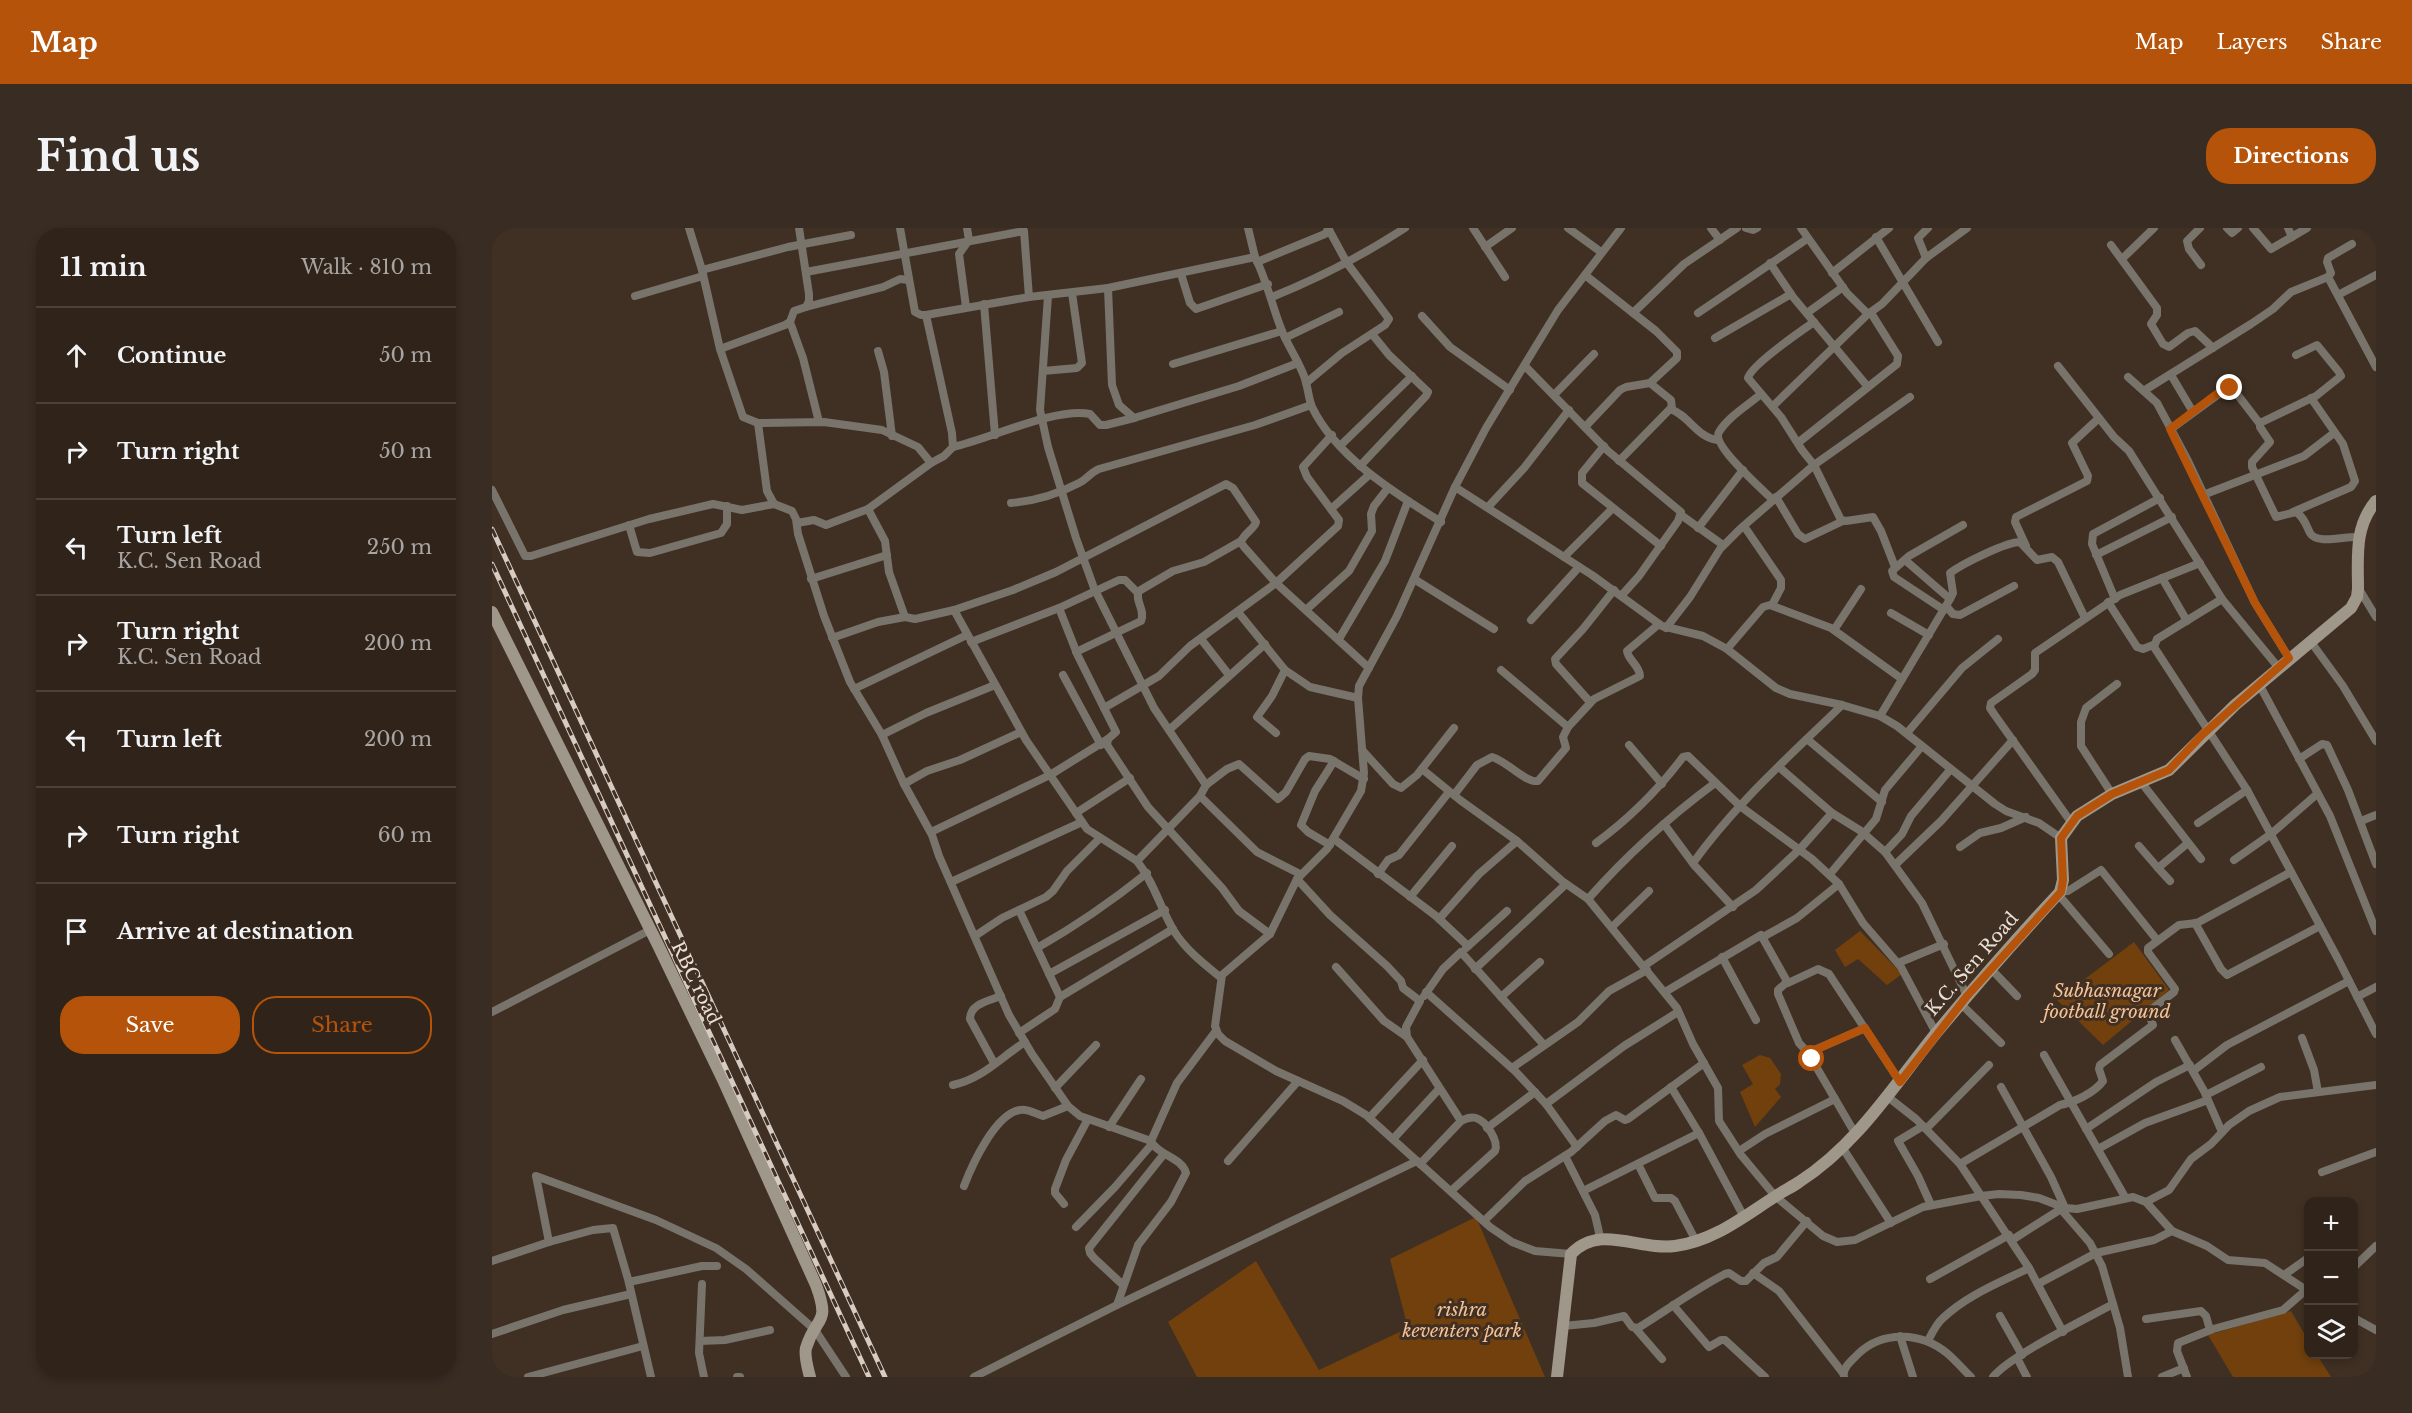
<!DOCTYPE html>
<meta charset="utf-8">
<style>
:root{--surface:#30241a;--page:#382c23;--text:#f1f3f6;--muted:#a8a4a2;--line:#4b4139;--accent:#b45309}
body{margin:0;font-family:"Libre Baskerville",serif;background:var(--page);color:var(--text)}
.controls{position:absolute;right:18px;bottom:18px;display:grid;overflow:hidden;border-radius:12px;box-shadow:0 3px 9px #0003}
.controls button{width:54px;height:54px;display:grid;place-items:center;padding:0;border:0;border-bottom:2px solid var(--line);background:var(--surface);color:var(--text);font:30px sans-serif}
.stop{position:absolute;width:18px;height:18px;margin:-14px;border:4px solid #b45309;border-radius:50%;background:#fff}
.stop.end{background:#b45309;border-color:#fff;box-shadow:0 2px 6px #0008}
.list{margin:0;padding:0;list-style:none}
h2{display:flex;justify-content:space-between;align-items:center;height:78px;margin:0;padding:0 24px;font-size:26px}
h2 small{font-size:20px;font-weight:400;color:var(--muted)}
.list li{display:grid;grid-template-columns:39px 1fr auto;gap:18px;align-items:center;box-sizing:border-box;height:96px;padding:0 24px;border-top:2px solid var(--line)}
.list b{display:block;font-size:22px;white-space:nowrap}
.list p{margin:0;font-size:20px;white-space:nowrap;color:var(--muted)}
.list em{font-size:20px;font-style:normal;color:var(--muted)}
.actions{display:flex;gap:12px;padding:18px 24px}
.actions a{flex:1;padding:14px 0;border:2px solid var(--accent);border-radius:24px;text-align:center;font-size:21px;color:var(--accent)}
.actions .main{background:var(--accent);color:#fff}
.icon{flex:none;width:33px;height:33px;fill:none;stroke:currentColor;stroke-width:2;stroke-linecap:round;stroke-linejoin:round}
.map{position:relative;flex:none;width:1884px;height:1149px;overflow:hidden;border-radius:24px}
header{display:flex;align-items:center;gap:36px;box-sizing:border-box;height:84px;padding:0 30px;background:var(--accent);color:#fff}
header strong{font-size:28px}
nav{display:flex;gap:33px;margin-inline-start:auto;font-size:21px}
.intro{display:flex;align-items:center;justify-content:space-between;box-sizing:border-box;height:144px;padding:0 36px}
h1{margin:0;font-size:42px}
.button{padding:15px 27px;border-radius:24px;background:var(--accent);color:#fff;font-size:21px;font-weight:700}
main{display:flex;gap:36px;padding:0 36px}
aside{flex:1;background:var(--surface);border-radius:24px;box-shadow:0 3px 9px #0003}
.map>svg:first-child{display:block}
.green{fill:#71400d}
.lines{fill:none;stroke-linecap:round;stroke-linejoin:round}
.street{stroke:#78746b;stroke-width:8}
.secondary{stroke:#9f9789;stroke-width:12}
.rail-casing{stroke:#d7ccc3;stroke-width:5}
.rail{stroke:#403023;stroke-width:3;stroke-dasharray:9;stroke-linecap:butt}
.route{stroke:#b45309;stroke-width:8}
.labels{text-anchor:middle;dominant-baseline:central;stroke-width:6;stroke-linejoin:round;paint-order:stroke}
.street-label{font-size:18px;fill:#ebe0d8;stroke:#403023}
.park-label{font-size:18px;font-style:italic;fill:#f5c196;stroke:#403023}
</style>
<header>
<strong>Map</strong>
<nav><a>Map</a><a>Layers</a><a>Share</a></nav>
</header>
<div class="intro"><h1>Find us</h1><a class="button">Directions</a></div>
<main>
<aside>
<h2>11 min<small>Walk · 810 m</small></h2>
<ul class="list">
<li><svg class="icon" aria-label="ahead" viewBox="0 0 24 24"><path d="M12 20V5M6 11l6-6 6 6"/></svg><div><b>Continue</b></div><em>50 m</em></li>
<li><svg class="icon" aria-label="right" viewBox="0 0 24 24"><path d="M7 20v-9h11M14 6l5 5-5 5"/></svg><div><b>Turn right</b></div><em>50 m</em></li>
<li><svg class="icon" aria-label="left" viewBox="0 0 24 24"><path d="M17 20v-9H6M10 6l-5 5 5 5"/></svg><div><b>Turn left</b><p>K.C. Sen Road</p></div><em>250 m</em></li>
<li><svg class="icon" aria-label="right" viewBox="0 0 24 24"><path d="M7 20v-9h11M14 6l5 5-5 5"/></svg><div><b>Turn right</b><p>K.C. Sen Road</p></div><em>200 m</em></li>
<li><svg class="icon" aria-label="left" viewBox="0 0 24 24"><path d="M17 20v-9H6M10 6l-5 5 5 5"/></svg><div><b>Turn left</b></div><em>200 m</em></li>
<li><svg class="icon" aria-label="right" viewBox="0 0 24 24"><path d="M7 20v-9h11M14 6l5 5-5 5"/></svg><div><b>Turn right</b></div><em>60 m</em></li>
<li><svg class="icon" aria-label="arrive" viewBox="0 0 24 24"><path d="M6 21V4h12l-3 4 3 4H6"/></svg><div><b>Arrive at destination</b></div></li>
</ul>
<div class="actions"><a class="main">Save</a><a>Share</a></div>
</aside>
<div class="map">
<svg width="1884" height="1149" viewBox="0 0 1884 1149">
<rect width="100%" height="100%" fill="#403023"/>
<g class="green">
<path d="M1368 703 1410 746 1395 757 1366 731 1353 739 1343 722Z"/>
<path d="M1642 714 1677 762 1611 817 1565 772Z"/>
<path d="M1268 827 1278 830 1289 846 1288 856 1283 861 1289 869 1263 899 1248 864 1261 856 1250 837Z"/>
<path d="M984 989 1053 1149H705L676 1094 764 1033 827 1142 916 1100 898 1031Z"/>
<path d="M1799 1083 1816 1112V1126L1825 1127 1839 1149H1741L1716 1107Z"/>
</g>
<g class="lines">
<g class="street">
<path d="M197 0 210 42 228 121 251 189 266 195 332 194 390 202 426 219 439 235 452 228 461 219 460 205 434 87H429L423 84 408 0"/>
<path d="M756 0 763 29"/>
<path d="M981 0 1013 49"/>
<path d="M1076 0 1109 24"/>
<path d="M1219 0 1228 12"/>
<path d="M1254 0 1261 2 1265 0"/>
<path d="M1309 0 1355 65 1376 86 1390 76 1434 30 1475 0"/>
<path d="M1708 0 1695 13 1697 21 1709 37"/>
<path d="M1735 0 1740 5 1746 0"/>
<path d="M1761 0 1779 21 1815 0"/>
<path d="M1796 0 1800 9"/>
<path d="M1384 9 1446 114"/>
<path d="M1619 17 1665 80V87L1659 96 1671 116 1677 119 1696 105 1703 103 1721 120"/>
<path d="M993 19 1020 0"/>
<path d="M1434 30 1426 10 1436 0"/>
<path d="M1630 31 1662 0"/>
<path d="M765 34 833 6 837 0"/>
<path d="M1278 35 1301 69 1376 159"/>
<path d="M210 42 296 19 359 7"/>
<path d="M314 44 532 3 537 69"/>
<path d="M1340 45 1397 0"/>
<path d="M689 46 698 75 704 81 776 56"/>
<path d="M1093 47 1164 103 1185 124V130L1158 155 1179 172 1180 181"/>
<path d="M1836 49 1884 139"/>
<path d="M616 60 620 157 627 177 642 190 747 158 806 135"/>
<path d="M1846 67 1884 47"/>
<path d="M143 68 211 48"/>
<path d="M556 68 548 182 556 219 584 310 602 360 662 480 714 557 708 568 645 633C663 656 668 680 682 703 694 722 711 735 728 749"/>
<path d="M780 69C827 50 870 28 913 0"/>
<path d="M492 76 503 207"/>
<path d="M314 79 391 59 408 51 417 52"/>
<path d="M474 79 467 26 477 12 475 0"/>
<path d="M1141 85 1192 36 1245 0"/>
<path d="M1206 85 1315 11"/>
<path d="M1315 85 1351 59"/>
<path d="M434 87 537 69 616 60 763 29C775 53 780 78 790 103 796 118 806 132 812 148 816 158 816 169 820 179 844 229 903 265 949 294"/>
<path d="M930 88 958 119 1018 162"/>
<path d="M298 94 311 130 327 194"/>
<path d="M1322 94C1309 103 1259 137 1256 150L1289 189 1310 222 1322 237 1349 292 1354 293 1381 289 1389 303 1403 339"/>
<path d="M793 110 847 84"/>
<path d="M1223 110 1299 66"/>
<path d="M228 121 293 97 298 94 302 83 314 79 317 73V66L307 0"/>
<path d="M386 123 392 144 400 208"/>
<path d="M1804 127 1825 117 1847 144 1849 148 1824 168 1768 195V199L1778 214 1760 234V239L1784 289 1804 284C1812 289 1814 297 1818 305 1825 317 1853 308 1866 309"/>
<path d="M681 136 790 103"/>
<path d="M1033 138 1116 223 1189 284 1186 293 1147 348 1130 367"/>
<path d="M1566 138 1622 209 1637 223 1730 371 1786 439"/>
<path d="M551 143 585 140 590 135 580 65"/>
<path d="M1679 147 1701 184"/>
<path d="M1636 149 1665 175 1696 233 1763 375 1797 430"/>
<path d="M814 155 850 125 893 97 897 91 855 35 836 0"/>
<path d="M1653 162 1759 96 1781 81 1799 64 1836 49 1839 45 1835 34 1836 30 1860 16"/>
<path d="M1269 166C1256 177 1236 189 1227 204 1219 217 1271 262 1281 272"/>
<path d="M1062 167 1102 126"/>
<path d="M1281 178 1376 86"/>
<path d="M266 195 275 263 282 276 300 283 304 291 306 306 332 388 358 454 390 507 412 556 440 607 447 628 517 787 540 826 576 878 588 888 659 913"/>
<path d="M1093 199 1128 162 1134 159 1158 155"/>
<path d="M1679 201 1735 160 1741 162 1745 166 1768 196"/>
<path d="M1307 214 1405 136 1406 128 1379 85"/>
<path d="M849 217 920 148"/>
<path d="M1112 218 1090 245V255L1169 318"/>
<path d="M461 219C498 211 563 179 598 186L608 197H614L642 190"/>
<path d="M1127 233 1178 181C1197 187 1205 210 1226 212"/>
<path d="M868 238 934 168 936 164 897 127 880 106"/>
<path d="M963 259 1100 347 1170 398 1211 408 1235 421 1284 460 1298 466 1350 477 1388 488 1405 498 1503 576 1514 583 1547 595 1569 610"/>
<path d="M0 262 33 328H39L157 291 221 276 250 282 282 276"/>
<path d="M1711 267 1812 228 1842 205"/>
<path d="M1284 269 1306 306 1313 311 1351 293"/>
<path d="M519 275C543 273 566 266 587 255 595 251 599 244 607 241L763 197 819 177"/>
<path d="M996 279 1032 240 1077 182"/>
<path d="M376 281 393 313 397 344 413 389 423 391 462 382 534 512 595 601 645 633"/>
<path d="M839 281 878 246"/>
<path d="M1801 284 1859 259 1863 253 1851 216 1819 170"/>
<path d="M1189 287 1231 317"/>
<path d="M305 295 322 292 334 297 376 281 439 235"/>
<path d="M137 297 145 324 158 325 229 305 235 296V278"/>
<path d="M1252 298 1289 352V360L1280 377"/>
<path d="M1206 300 1251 242"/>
<path d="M1534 318 1523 294 1524 289 1595 253 1596 248 1580 215 1607 190"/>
<path d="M1604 327 1680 289"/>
<path d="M1072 329 1120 281"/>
<path d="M1413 332 1458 371"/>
<path d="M1670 350 1695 393"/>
<path d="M319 351 395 327"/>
<path d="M922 351 1002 401"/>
<path d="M1867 361 1884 389"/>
<path d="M1623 371 1600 316 1601 306 1668 270"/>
<path d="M1730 371 1665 411 1662 419 1755 562 1846 731 1884 806"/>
<path d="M1616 374 1645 419 1651 421 1661 417"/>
<path d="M1454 378 1461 386 1468 387 1522 358"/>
<path d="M567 380 586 428 624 504 616 511 615 517 656 579 730 660 747 683 778 706"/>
<path d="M815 381 857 343 880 303 879 286 882 278 896 260"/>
<path d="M462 382 521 362 564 344 734 256 741 260 764 294C762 302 750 306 749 315L753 320 784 355 877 440"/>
<path d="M1452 382 1402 349 1400 343 1417 328 1471 297"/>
<path d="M746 384 793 442 780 468 765 489 784 505"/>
<path d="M1399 385 1437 407"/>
<path d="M1039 392 1087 339"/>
<path d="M1174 400 1198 369 1228 321 1248 301 1322 237 1418 169"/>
<path d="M1342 402 1369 361"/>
<path d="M340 410 386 394 413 389"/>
<path d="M709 411 737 447"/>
<path d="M847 411 893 333 916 273"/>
<path d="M479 414 567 380 627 352H633L646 365"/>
<path d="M1819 414 1851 458 1884 513"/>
<path d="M1235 421 1271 379 1278 377 1339 400 1410 451"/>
<path d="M584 424 649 393C654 382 642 373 647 363L681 343 712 334 749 313"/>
<path d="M793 442 818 459 866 470"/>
<path d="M1009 442 1076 499 1102 471 1148 448C1148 438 1136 432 1135 423L1167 396"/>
<path d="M571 447 609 517"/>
<path d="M1767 456 1838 588 1884 703"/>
<path d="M362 461 475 407"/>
<path d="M1098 474 1064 436 1063 431 1091 401 1122 362"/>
<path d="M612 480 667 448 698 418 784 355 846 298 847 292 815 249 811 239 840 207"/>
<path d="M1388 488 1458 371 1461 365 1458 345C1470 336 1514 314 1528 314L1545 332 1560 329 1566 334 1593 390"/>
<path d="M677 502 773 416"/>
<path d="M1415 505 1470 440 1506 411"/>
<path d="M390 507 434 485 503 457"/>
<path d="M1315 511 1390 574"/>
<path d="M1137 517 1170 556"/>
<path d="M870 522 901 556 909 560 925 547 962 500"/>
<path d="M1807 531 1830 516 1835 517 1856 562 1884 636"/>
<path d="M1287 539 1340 585 1369 603 1393 624 1430 675 1475 768"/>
<path d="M930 541 968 572 1025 613 1070 653 1096 671 1185 780 1201 816 1226 860 1227 893 1249 927 1283 968 1331 1008 1345 1014 1363 1012 1431 979 1489 968 1507 966 1529 967 1547 970 1573 980 1585 981 1641 969 1654 974 1680 1003 1715 1018 1736 1032 1773 1035 1816 1063"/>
<path d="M1649 554 1709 631"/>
<path d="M412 556 435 543 468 532 529 504"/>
<path d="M714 557 735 541 747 536 786 571 794 564 813 531 817 528 838 531 872 551"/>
<path d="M1620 566 1589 518V494L1594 480 1625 456"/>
<path d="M962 567 985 537 1000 529C1015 533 1033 555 1046 553L1074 520 1071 509 1076 499"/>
<path d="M708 568 765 624 808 646"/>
<path d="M584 585 638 550"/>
<path d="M1869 593 1884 587"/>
<path d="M1579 594 1502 486 1498 480 1499 475 1540 446 1543 442V425L1628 367 1708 335"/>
<path d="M1706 595 1755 562"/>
<path d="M1172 596 1203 638 1241 679"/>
<path d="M439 604 558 547 616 511"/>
<path d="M842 611 944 688 976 718"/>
<path d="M1104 615C1138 590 1166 562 1191 529L1196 528 1248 578 1320 631 1347 656 1371 695 1409 739 1444 805"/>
<path d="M838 617 816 604 809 597 823 563 842 533"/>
<path d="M1647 618 1666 640 1696 615"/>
<path d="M1468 619 1488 605 1509 600 1534 589"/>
<path d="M1393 624 1410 606 1419 588 1458 542"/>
<path d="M1742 632 1779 606 1825 566"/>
<path d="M1201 635C1243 576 1299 527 1350 477"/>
<path d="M1403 637 1449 593 1521 512"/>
<path d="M1666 640 1678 653"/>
<path d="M886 646 896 632 907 627 957 564"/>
<path d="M1338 646 1384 591 1393 562 1430 518"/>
<path d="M805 651 838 687 895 738 909 753 911 760 928 773 914 799 915 809 969 893 928 936"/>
<path d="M459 654 590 594"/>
<path d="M1568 664 1576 663 1609 642 1665 712"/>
<path d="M1566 666 1617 726"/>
<path d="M918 669 960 618"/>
<path d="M1096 671C1134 628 1177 589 1223 555"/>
<path d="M527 682 568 769 563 781 527 805"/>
<path d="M947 691 987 646 1025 613"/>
<path d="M1703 695 1729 741 1735 747 1828 698"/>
<path d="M1120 699 1157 663"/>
<path d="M483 708 510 690 554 669 561 663 575 643 608 610"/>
<path d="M1271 709 1305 690 1347 656"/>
<path d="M545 720C584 698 620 673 655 645"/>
<path d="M974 720 1015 683"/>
<path d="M1230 729 1264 792"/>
<path d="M1406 735 1452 716"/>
<path d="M1152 738 1264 662 1307 622 1340 585"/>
<path d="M844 739 892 793 915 809"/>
<path d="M983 741 1074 656"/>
<path d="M1499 741 1525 768"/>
<path d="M557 746 673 682"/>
<path d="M1295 754 1286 762V766L1307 815 1319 828"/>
<path d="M934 764 1023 843 1054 876 1085 919"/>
<path d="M1173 764 1269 707 1296 755 1326 741 1337 746 1408 854"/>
<path d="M932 768 951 741 969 724 1052 817"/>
<path d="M568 769 681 701"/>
<path d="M1009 769 1048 734"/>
<path d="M1865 769 1884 759"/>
<path d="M1469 776 1509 815"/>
<path d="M0 784 158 702"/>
<path d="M1810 810 1822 842 1826 864"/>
<path d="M1683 812 1712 863 1730 904"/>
<path d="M1552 827 1633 969"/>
<path d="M502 835 478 791C478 776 496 773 509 768"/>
<path d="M1020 840 1086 794 1117 763 1155 742"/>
<path d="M1701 843 1735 817 1857 753"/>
<path d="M461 857C490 851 508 830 533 814"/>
<path d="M1179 859 1207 905 1252 989"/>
<path d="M1509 859 1559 949 1573 980"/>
<path d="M563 860 604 817"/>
<path d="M1714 867 1769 839"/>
<path d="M1396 869 1424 891 1468 936 1537 1040 1571 1104"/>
<path d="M1054 876 1132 818 1186 784"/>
<path d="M878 889 931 832"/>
<path d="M1431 898 1406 913 1426 948 1439 977"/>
<path d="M617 899 649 851"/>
<path d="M995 900 1043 864"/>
<path d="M1434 901 1497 837"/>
<path d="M1594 901 1664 854 1698 837"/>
<path d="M1364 907 1322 835 1319 828 1325 821 1373 800"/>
<path d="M902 910 947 861"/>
<path d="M1350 919 1399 995"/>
<path d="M1606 921 1653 895 1716 872"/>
<path d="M1247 923 1273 906 1343 871"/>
<path d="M1073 928 1103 987 1108 1009"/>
<path d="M736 933 806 853"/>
<path d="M1146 936 1163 970H1179L1183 973 1204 1013"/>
<path d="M1468 936 1568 877C1583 874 1602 865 1611 853L1607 841 1608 837 1661 797 1656 784 1682 764 1683 761 1656 724V720L1687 697 1705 695 1799 644"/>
<path d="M1830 944 1884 924"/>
<path d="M472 958C480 937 503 886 528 882 535 880 544 886 551 888L576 878"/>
<path d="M959 963 1003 923C1007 913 994 893 984 890 978 888 973 891 969 893"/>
<path d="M1091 963 1207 905"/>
<path d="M1654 974 1677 962 1699 931 1719 916 1737 897 1757 883 1788 869 1884 857"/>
<path d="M572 976 563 965V961L574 932 596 891"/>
<path d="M1567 979 1598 1015 1610 1038 1628 1100 1636 1149"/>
<path d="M992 993 1033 953 1079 924 1113 893 1124 887 1133 892 1136 891 1212 835"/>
<path d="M584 999 623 959 660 916"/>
<path d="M1520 1012 1569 981"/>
<path d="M1079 1026 1043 1023 1020 1014 998 999 874 887 851 873 784 843 733 813 726 806 723 798 730 747 778 706 805 651 835 621 869 563 872 545 866 470 867 458 905 388 963 259 994 200 1066 82 1129 0"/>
<path d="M0 1033 57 1014"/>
<path d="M1862 1039 1884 1018"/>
<path d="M1261 1045 1287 1063 1351 1145"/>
<path d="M1792 1047 1816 1030"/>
<path d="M1438 1051 1517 1007"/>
<path d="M137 1054 210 1038H225"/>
<path d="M210 1056 207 1125 212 1149"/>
<path d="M1546 1056 1604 1025 1662 1012 1680 1003"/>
<path d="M631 1057 602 1030 598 1025 597 1020 672 926"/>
<path d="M625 1077 646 1017 679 974 694 945C690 929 665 927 659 913L685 855 724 803"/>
<path d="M1181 1077 1217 1119 1229 1112H1233L1273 1149"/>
<path d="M1508 1088 1530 1127"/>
<path d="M1862 1090 1884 1102"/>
<path d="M1654 1091 1709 1083 1714 1088 1718 1102"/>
<path d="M1071 1098 1102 1095 1132 1088 1140 1099 1146 1100C1175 1082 1202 1062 1233 1046L1237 1045 1249 1053H1254L1272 1035 1285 1029 1315 993"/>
<path d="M1144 1101 1170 1131"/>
<path d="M0 1106 71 1082 139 1066"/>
<path d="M1408 1108 1421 1149"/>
<path d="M208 1113 233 1112 278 1102"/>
<path d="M1436 1113C1440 1105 1444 1096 1451 1090 1475 1067 1509 1054 1537 1040"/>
<path d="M1525 1130 1535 1149"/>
<path d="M36 1149 151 1118"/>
<path d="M159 1149 136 1051 121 1000 101 1002 57 1014 44 948 164 992 224 1020 254 1041 323 1102 354 1149"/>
<path d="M245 1149H248"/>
<path d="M482 1149 625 1077 925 933"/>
<path d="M1352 1149C1350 1140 1359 1133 1366 1126 1391 1102 1430 1104 1456 1126 1464 1133 1471 1141 1479 1149"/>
<path d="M1501 1149C1517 1128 1594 1091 1621 1076"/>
<path d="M1670 1149 1692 1140"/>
<path d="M1695 1149 1685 1123 1686 1115 1721 1101 1791 1082 1814 1062"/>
</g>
<g class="secondary">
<path d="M0 384 166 717 232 854 324 1057C339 1098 324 1087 314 1120 312 1128 316 1141 318 1149"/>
<path d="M1065 1149 1079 1026C1108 995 1147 1023 1183 1018 1222 1013 1252 988 1284 968 1291 963 1300 959 1307 954 1366 916 1402 857 1445 804 1485 756 1526 709 1568 664L1571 652 1569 610 1585 588 1620 566 1677 542 1743 477 1859 380 1865 369 1866 361C1866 329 1862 299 1884 273"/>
</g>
<g class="rail-casing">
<g id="rail">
<path d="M0 301 393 1149"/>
<path d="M0 336 377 1149"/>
</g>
</g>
<use href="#rail" class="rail"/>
</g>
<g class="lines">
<path class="route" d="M1320 831 1321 824 1325 821 1373 800 1408 854 1475 768 1569 664 1571 652 1569 610 1585 588 1620 566 1677 542 1710 507 1797 430 1763 375 1678 201 1726 165 1738 160"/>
</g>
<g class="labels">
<g class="street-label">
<text transform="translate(1480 736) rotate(-49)">K.C. Sen Road</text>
<text transform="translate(204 755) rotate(64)">RBC road</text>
</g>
<g class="park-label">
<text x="1615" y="763">Subhasnagar<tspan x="1615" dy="21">football ground</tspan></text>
<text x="970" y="1082">rishra<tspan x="970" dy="21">keventers park</tspan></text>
</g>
</g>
</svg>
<div class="controls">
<button>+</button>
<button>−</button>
<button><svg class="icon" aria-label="layers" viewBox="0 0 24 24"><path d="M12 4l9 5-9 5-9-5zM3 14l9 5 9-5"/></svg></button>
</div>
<div class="stop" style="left:1320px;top:831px"></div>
<div class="stop end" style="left:1738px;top:160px"></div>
</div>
</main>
